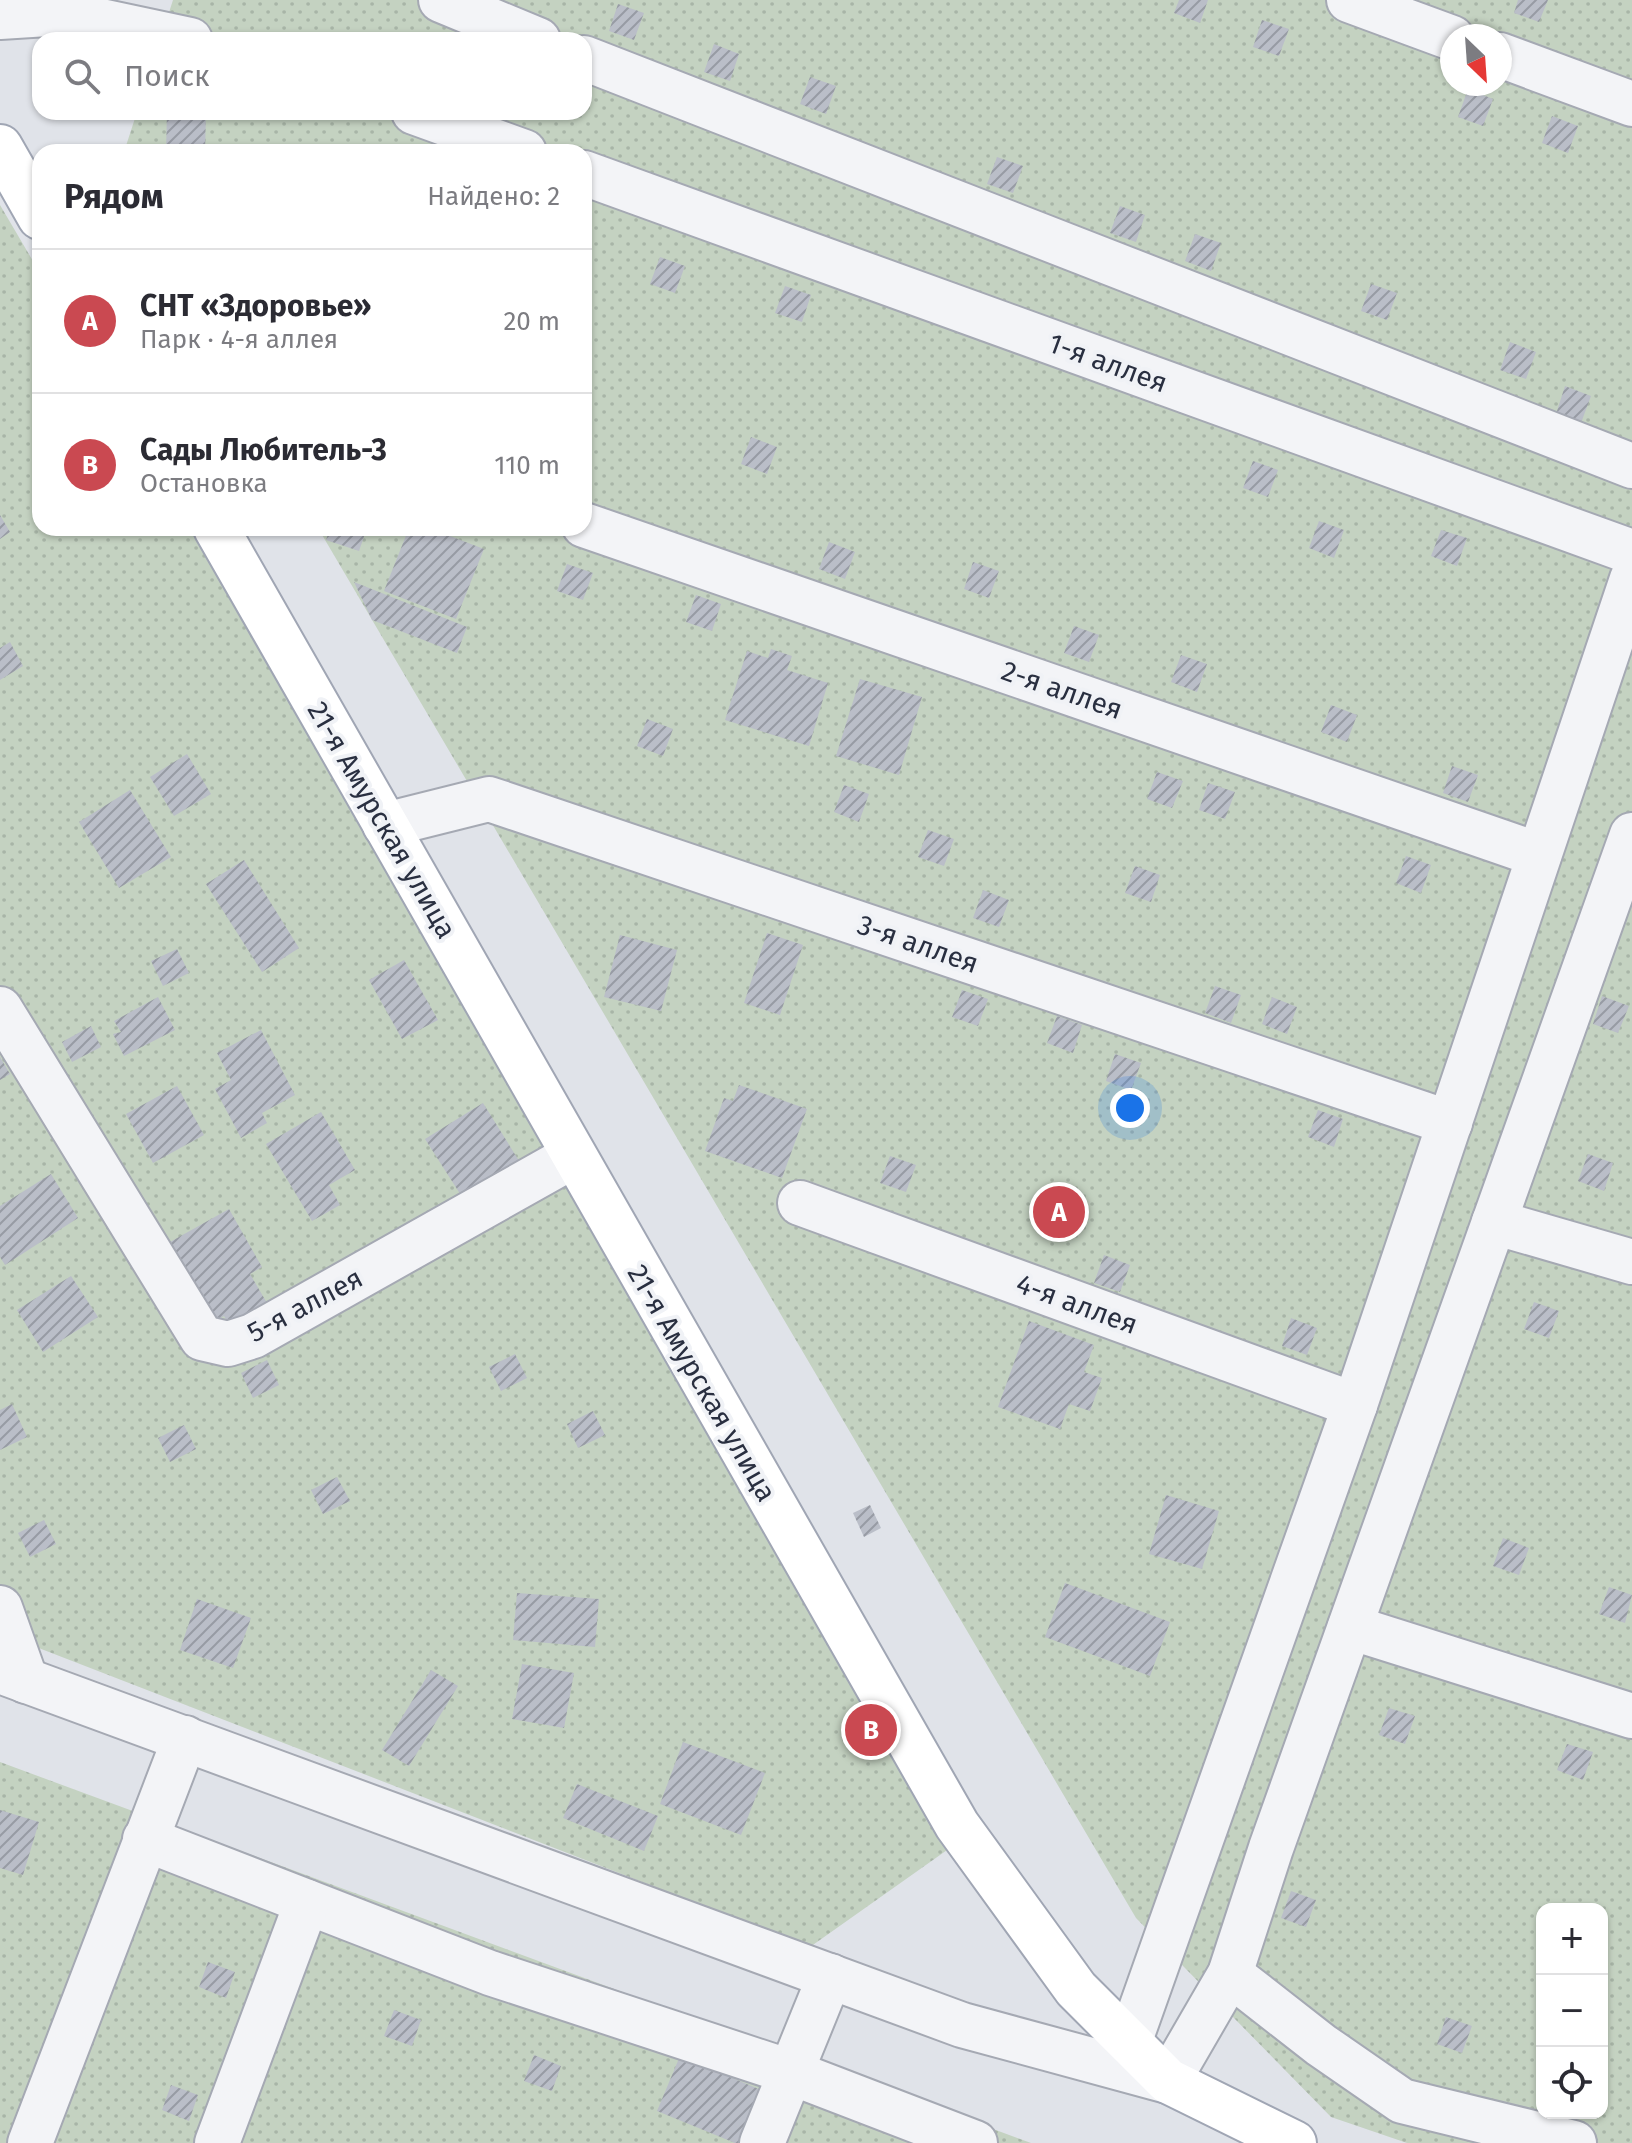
<!DOCTYPE html>
<html lang="ru">
<meta charset="utf-8">
<style>
:root{--surface:#fff;--page:#f2f2f3;--text:#2b2b33;--muted:#7c7c81;--line:#e1e1e2;--accent:#ca4951}
body{margin:0;font-family:"Fira Sans",sans-serif;background:var(--page);color:var(--text)}
.controls{position:absolute;right:24px;bottom:24px;display:grid;overflow:hidden;border-radius:16px;box-shadow:0 2px 6px #0004}
.controls button{width:72px;height:72px;display:grid;place-items:center;padding:0;border:0;border-bottom:2px solid var(--line);background:var(--surface);color:var(--text);font:40px sans-serif}
.compass{position:absolute;left:1440px;top:24px;width:72px;height:72px;border-radius:50%;background:var(--surface);box-shadow:0 2px 6px #0004;rotate:155deg}
.you{position:absolute;left:1130px;top:1108px;width:28px;height:28px;margin:-20px;border:6px solid #fff;border-radius:50%;background:#1a73e8;box-shadow:0 0 0 12px #1a73e833}
.badge{display:grid;place-items:center;width:52px;height:52px;border-radius:50%;background:var(--accent);color:#fff;font-size:26px;font-weight:700}
.pin{position:absolute;translate:-50% -50%;border:4px solid #fff;box-shadow:0 2px 8px #0006}
.list{margin:0;padding:0;list-style:none}
h2{display:flex;justify-content:space-between;align-items:center;height:104px;margin:0;padding:0 32px;font-size:34px}
h2 small{font-size:26px;font-weight:400;color:var(--muted)}
.list li{display:grid;grid-template-columns:52px 1fr auto;gap:24px;align-items:center;box-sizing:border-box;height:144px;padding:0 32px;border-top:2px solid var(--line)}
.list b{display:block;font-size:30px;white-space:nowrap}
.list p{margin:0;font-size:26px;white-space:nowrap;color:var(--muted)}
.list em{font-size:26px;font-style:normal;color:var(--muted)}
.icon{flex:none;width:44px;height:44px;fill:none;stroke:currentColor;stroke-width:2;stroke-linecap:round;stroke-linejoin:round}
.map{position:relative;flex:none;width:1632px;height:2143px;overflow:hidden}
.search{position:absolute;background:var(--surface);box-shadow:0 2px 6px #0004;left:32px;top:32px;width:560px;height:88px;display:flex;align-items:center;gap:20px;box-sizing:border-box;padding:0 28px;border-radius:24px;color:var(--muted);font-size:30px}
.panel{position:absolute;background:var(--surface);box-shadow:0 2px 6px #0004;left:32px;top:144px;width:560px;height:392px;border-radius:24px}
.map>svg:first-child{display:block}
.garden{fill:url(#garden-dots);fill-rule:evenodd}
.building{fill:url(#building-hatch)}
.lines{fill:none;stroke-linecap:round;stroke-linejoin:round}
.minor-casing{stroke:#a5a9b3;stroke-width:48}
.major-casing{stroke:#a0a6b4;stroke-width:48}
.minor{stroke:#f3f4f7;stroke-width:44}
.major{stroke:#fff;stroke-width:44}
.labels{text-anchor:middle;dominant-baseline:central;stroke-width:8;stroke-linejoin:round;paint-order:stroke}
.street-label{font-size:28px;fill:#292f40;stroke:#f0f2f6}
</style>
<div class="map">
<svg width="1632" height="2143" viewBox="0 0 1632 2143">
<defs>
<pattern id="garden-dots" width="8" height="8" patternUnits="userSpaceOnUse" patternTransform="scale(2)"><rect width="8" height="8" fill="#c4d2c1"/><path d="M2 2h.1M6 6h.1" fill="none" stroke="#a8b5a7" stroke-width="1.8" stroke-linecap="round"/></pattern>
<pattern id="building-hatch" width="6" height="6" patternUnits="userSpaceOnUse" patternTransform="scale(2)"><rect width="6" height="6" fill="#babec8"/><path d="M-1 1l2-2M0 6l6-6M5 7l2-2" fill="none" stroke="#979ba4"/></pattern>
</defs>
<rect width="100%" height="100%" fill="#e0e3e9"/>
<g class="garden">
<path d="M173 0H1632V2143H1407L1331 2117 1136 1918 318 528H584V152H124L137 112H584V40H160ZM1452 36H1500V84H1452ZM1542 1909H1602V2113H1542Z"/>
<path d="M0 205 40 273V528H189L957 1843 810 1947 0 1633Z"/>
<path d="M0 1762 1031 2143H0Z"/>
</g>
<g class="building">
<path d="M1179 0H1208L1200 23 1174 13Z"/>
<path d="M1518 0H1548L1539 22 1514 13Z"/>
<path d="M618 4 644 13 634 40 609 31Z"/>
<path d="M1262 20 1289 29 1279 56 1253 47Z"/>
<path d="M714 44 739 54 730 81 704 72Z"/>
<path d="M810 77 836 86 826 114 800 104Z"/>
<path d="M1468 89 1493 99 1483 126 1458 117Z"/>
<path d="M167 112H206L205 152H166Z"/>
<path d="M1552 116 1578 126 1568 153 1542 143Z"/>
<path d="M997 157 1023 166 1013 193 987 184Z"/>
<path d="M1120 206 1145 215 1136 242 1110 233Z"/>
<path d="M1195 234 1221 243 1211 271 1185 261Z"/>
<path d="M660 257 685 266 675 293 650 284Z"/>
<path d="M1371 284 1397 293 1387 320 1361 311Z"/>
<path d="M785 286 811 295 802 322 775 313Z"/>
<path d="M1510 342 1536 352 1526 379 1500 370Z"/>
<path d="M1565 386 1591 396 1581 423 1556 414Z"/>
<path d="M751 437 777 447 767 474 741 464Z"/>
<path d="M1253 461 1278 470 1268 497 1243 488Z"/>
<path d="M0 515 10 532 0 539Z"/>
<path d="M1319 521 1344 530 1334 558 1309 548Z"/>
<path d="M330 528H367L359 551 326 540Z"/>
<path d="M409 528H429L484 549 456 619 384 591Z"/>
<path d="M1441 530 1467 538 1457 566 1431 556Z"/>
<path d="M829 542 855 552 845 579 819 569Z"/>
<path d="M973 562 999 571 989 598 964 589Z"/>
<path d="M567 564 593 573 583 600 557 591Z"/>
<path d="M354 582 467 627 457 653 372 620Z"/>
<path d="M696 595 721 604 712 631 686 622Z"/>
<path d="M1074 626 1099 635 1089 662 1064 653Z"/>
<path d="M10 642 23 666 0 680V648Z"/>
<path d="M771 649 792 656 787 670 828 683 809 746 725 720 747 651 768 658Z"/>
<path d="M1181 655 1207 664 1197 692 1171 682Z"/>
<path d="M860 679 922 697 899 775 836 756Z"/>
<path d="M1331 705 1357 715 1347 742 1321 732Z"/>
<path d="M647 719 673 729 663 756 637 746Z"/>
<path d="M187 754 211 794 174 816 150 777Z"/>
<path d="M1452 766 1478 775 1468 802 1443 793Z"/>
<path d="M1157 772 1183 781 1172 808 1147 799Z"/>
<path d="M1208 783 1235 792 1225 819 1199 810Z"/>
<path d="M844 785 869 794 859 822 834 812Z"/>
<path d="M130 790 171 857 119 888 79 822Z"/>
<path d="M928 830 954 839 944 866 918 857Z"/>
<path d="M1406 856 1431 865 1421 893 1396 883Z"/>
<path d="M244 860 299 948 262 972 206 884Z"/>
<path d="M1135 866 1160 875 1151 902 1125 893Z"/>
<path d="M983 890 1009 900 999 927 973 918Z"/>
<path d="M767 933 803 945 780 1015 744 1003Z"/>
<path d="M620 935 677 950 661 1011 604 997Z"/>
<path d="M177 949 189 973 163 986 151 961Z"/>
<path d="M404 960 438 1020 402 1039 369 980Z"/>
<path d="M1215 986 1241 995 1231 1023 1205 1013Z"/>
<path d="M962 990 988 999 978 1026 952 1017Z"/>
<path d="M1602 996 1629 1006 1618 1033 1593 1024Z"/>
<path d="M158 997 175 1030 124 1056 113 1034 121 1032 114 1021Z"/>
<path d="M1272 997 1297 1007 1287 1034 1262 1024Z"/>
<path d="M1057 1016 1082 1025 1073 1053 1047 1043Z"/>
<path d="M91 1026 101 1047 72 1062 62 1042Z"/>
<path d="M261 1030 295 1095 262 1113 267 1123 241 1138 215 1089 231 1080 217 1053Z"/>
<path d="M1115 1054 1141 1063 1131 1090 1106 1081Z"/>
<path d="M0 1057 10 1074 0 1080Z"/>
<path d="M739 1085 807 1109 782 1178 705 1151 724 1098 733 1101Z"/>
<path d="M177 1086 204 1135 153 1163 126 1114Z"/>
<path d="M483 1103 521 1164 464 1200 425 1139Z"/>
<path d="M1318 1110 1343 1119 1334 1147 1308 1137Z"/>
<path d="M321 1112 355 1170 329 1185 340 1205 312 1221 266 1144Z"/>
<path d="M1588 1154 1613 1163 1604 1191 1578 1181Z"/>
<path d="M890 1156 916 1165 906 1192 880 1183Z"/>
<path d="M51 1174 78 1218 5 1265 0 1257V1206Z"/>
<path d="M229 1209 262 1267 250 1274 267 1303 229 1324 224 1316 215 1321 170 1242Z"/>
<path d="M1104 1255 1130 1265 1120 1292 1094 1283Z"/>
<path d="M71 1276 98 1317 43 1352 17 1310Z"/>
<path d="M1534 1302 1559 1311 1549 1338 1524 1329Z"/>
<path d="M1291 1318 1317 1328 1307 1355 1282 1346Z"/>
<path d="M1029 1321 1094 1345 1084 1372 1102 1378 1090 1411 1069 1404 1060 1429 998 1407Z"/>
<path d="M515 1354 527 1378 501 1391 489 1367Z"/>
<path d="M267 1360 279 1385 253 1398 241 1373Z"/>
<path d="M12 1404 27 1437 0 1450V1410Z"/>
<path d="M593 1411 605 1435 578 1448 567 1424Z"/>
<path d="M184 1425 196 1449 170 1462 158 1438Z"/>
<path d="M337 1477 350 1501 323 1514 311 1490Z"/>
<path d="M1166 1495 1219 1511 1202 1569 1149 1554Z"/>
<path d="M870 1505 881 1528 864 1537 853 1513Z"/>
<path d="M44 1520 56 1544 30 1557 18 1533Z"/>
<path d="M1503 1538 1529 1548 1519 1575 1493 1566Z"/>
<path d="M1065 1583 1170 1622 1150 1676 1045 1637Z"/>
<path d="M1609 1587 1632 1595 1625 1623 1599 1614Z"/>
<path d="M517 1593 599 1599 595 1647 513 1640Z"/>
<path d="M197 1599 251 1618 233 1668 180 1650Z"/>
<path d="M522 1664 574 1673 564 1728 512 1719Z"/>
<path d="M431 1670 458 1686 409 1766 382 1750Z"/>
<path d="M1389 1708 1415 1716 1405 1744 1379 1735Z"/>
<path d="M683 1742 765 1773 741 1835 660 1804Z"/>
<path d="M1567 1744 1593 1752 1583 1780 1557 1770Z"/>
<path d="M577 1784 658 1816 644 1851 563 1818Z"/>
<path d="M0 1810 39 1822 23 1875 0 1868Z"/>
<path d="M1291 1891 1316 1900 1306 1927 1281 1918Z"/>
<path d="M208 1962 235 1972 226 1998 199 1987Z"/>
<path d="M394 2010 421 2020 412 2046 384 2036Z"/>
<path d="M1446 2017 1472 2026 1462 2053 1437 2044Z"/>
<path d="M534 2055 561 2066 552 2091 524 2081Z"/>
<path d="M680 2056 766 2092 744 2143H735L657 2111Z"/>
<path d="M171 2085 198 2095 189 2121 162 2110Z"/>
</g>
<g class="lines">
<g class="minor-casing">
<g id="minor">
<path d="M441 0 538 40"/>
<path d="M1349 0 1452 38"/>
<path d="M0 17 63 13 190 40"/>
<path d="M1500 55 1632 104"/>
<path d="M584 58 1632 466"/>
<path d="M414 112 524 152"/>
<path d="M584 173 1632 552"/>
<path d="M584 525 1539 855"/>
<path d="M385 825 489 799 1450 1123"/>
<path d="M0 1009 202 1338 228 1344 253 1336 573 1156"/>
<path d="M800 1203 1355 1405"/>
<path d="M1494 1222 1632 1262"/>
<path d="M0 1608 26 1681"/>
<path d="M1350 1627 1632 1716"/>
<path d="M0 1671 962 2025 1168 2081 1230 1974 1271 1848 1632 835"/>
<path d="M145 1839 490 1973 790 2072 975 2143"/>
<path d="M1230 1974 1321 2045 1402 2101 1574 2143"/>
<path d="M1129 2043 1355 1405 1632 579"/>
<path d="M30 2143 185 1738"/>
<path d="M217 2143 307 1902"/>
<path d="M762 2143 830 1976"/>
</g>
</g>
<g class="major-casing">
<g id="major">
<path d="M0 147 40 217"/>
<path d="M216 528 957 1825 1076 1989 1168 2081 1294 2143"/>
</g>
</g>
<use href="#minor" class="minor"/>
<use href="#major" class="major"/>
</g>
<g class="labels">
<g class="street-label">
<text transform="translate(1108 363) rotate(20)">1-я аллея</text>
<text transform="translate(1062 690) rotate(19)">2-я аллея</text>
<text transform="translate(382 820) rotate(60)">21-я Амурская улица</text>
<text transform="translate(918 944) rotate(19)">3-я аллея</text>
<text transform="translate(1077 1304) rotate(20)">4-я аллея</text>
<text transform="translate(305 1305) rotate(-28)">5-я аллея</text>
<text transform="translate(702 1383) rotate(60)">21-я Амурская улица</text>
</g>
</g>
</svg>
<div class="controls">
<button>+</button>
<button>−</button>
<button><svg class="icon" aria-label="locate" viewBox="0 0 24 24"><circle cx="12" cy="12" r="6"/><path d="M12 2v4M12 18v4M2 12h4M18 12h4"/></svg></button>
</div>
<svg class="compass" viewBox="-18 -18 36 36"><path d="M0-13l5 13h-10z" fill="#e53935"/><path d="M0 13l5-13h-10z" fill="#7c7c81"/></svg>
<div class="you"></div>
<div class="pin badge" style="left:1059px;top:1212px">A</div>
<div class="pin badge" style="left:871px;top:1730px">B</div>
<div class="search"><svg class="icon" aria-label="search" viewBox="0 0 24 24"><circle cx="10" cy="10" r="6"/><path d="M15 15l6 6"/></svg>Поиск</div>
<section class="panel">
<h2>Рядом<small>Найдено: 2</small></h2>
<ul class="list">
<li><span class="badge">A</span><div><b>СНТ «Здоровье»</b><p>Парк · 4-я аллея</p></div><em>20 m</em></li>
<li><span class="badge">B</span><div><b>Сады Любитель-3</b><p>Остановка</p></div><em>110 m</em></li>
</ul>
</section>
</div>
